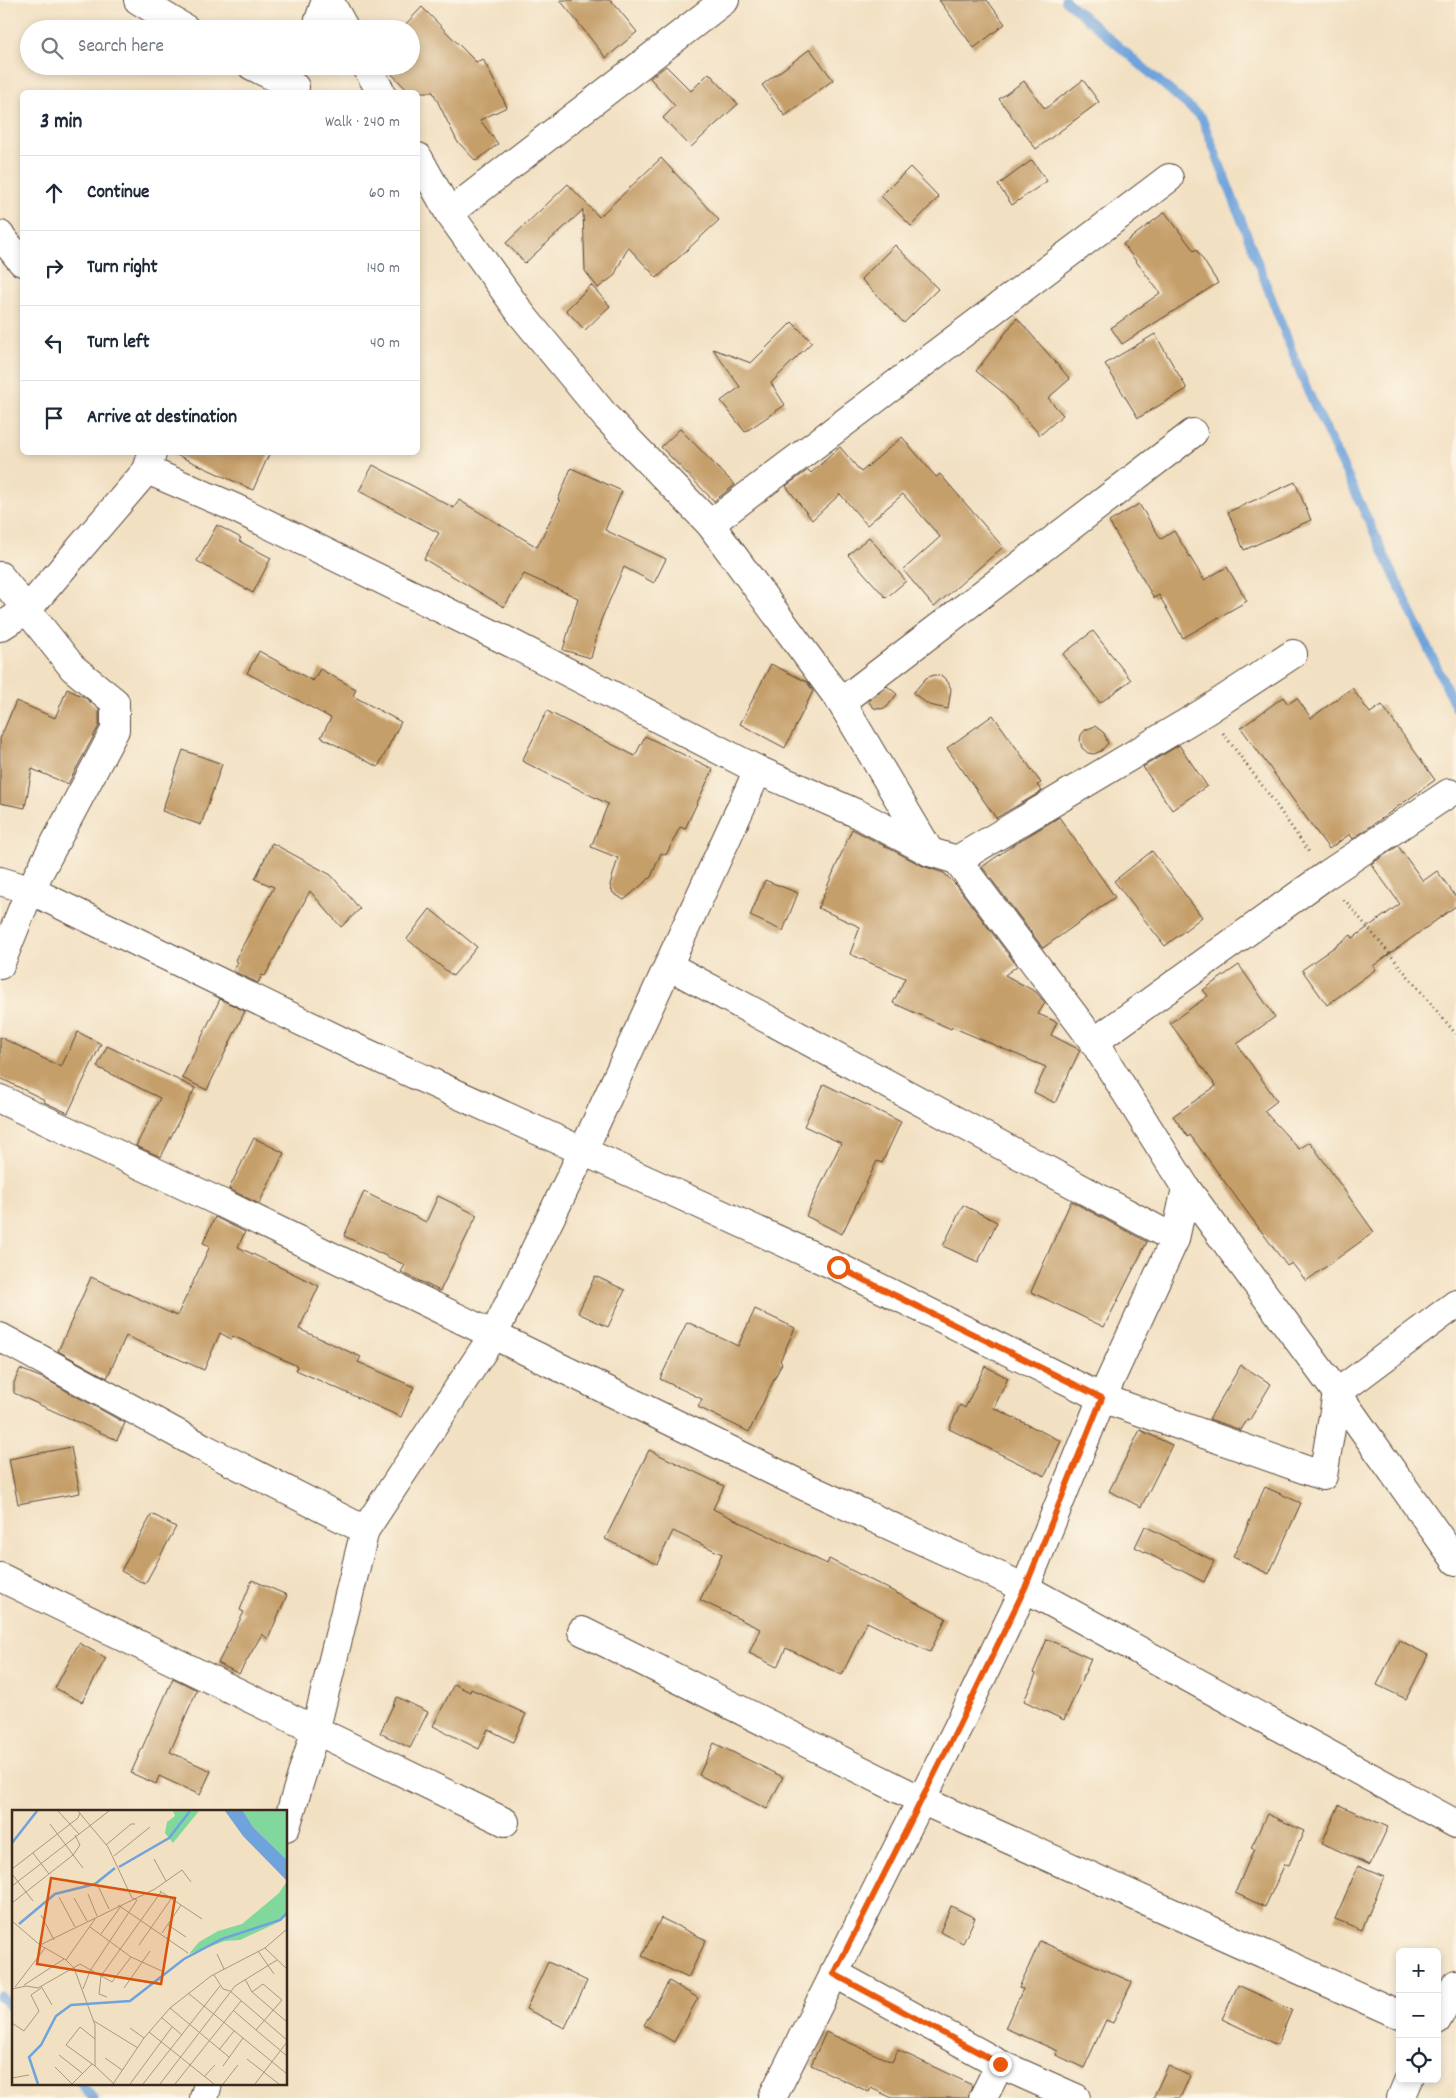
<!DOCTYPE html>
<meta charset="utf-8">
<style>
:root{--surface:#fff;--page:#f6f6f7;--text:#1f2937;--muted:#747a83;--line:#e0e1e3}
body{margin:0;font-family:Dekko,sans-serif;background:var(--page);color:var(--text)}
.controls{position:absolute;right:15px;bottom:15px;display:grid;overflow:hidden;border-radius:8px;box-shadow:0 2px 8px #0003}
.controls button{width:45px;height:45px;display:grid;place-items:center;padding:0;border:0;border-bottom:1px solid var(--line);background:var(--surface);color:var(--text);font:25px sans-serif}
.stop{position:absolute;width:15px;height:15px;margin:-11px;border:4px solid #ea580c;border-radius:50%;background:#fff}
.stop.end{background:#ea580c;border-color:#fff;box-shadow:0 1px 5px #0008}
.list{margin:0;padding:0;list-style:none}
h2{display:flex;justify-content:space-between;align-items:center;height:65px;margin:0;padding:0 20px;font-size:21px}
h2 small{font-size:16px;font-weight:400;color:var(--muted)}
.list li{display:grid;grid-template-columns:32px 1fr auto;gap:15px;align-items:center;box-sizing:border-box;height:75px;padding:0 20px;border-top:1px solid var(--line)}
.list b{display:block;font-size:19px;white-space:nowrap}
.list em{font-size:16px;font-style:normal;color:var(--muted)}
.icon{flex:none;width:28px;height:28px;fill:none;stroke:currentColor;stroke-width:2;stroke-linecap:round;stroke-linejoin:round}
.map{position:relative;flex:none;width:1456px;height:2098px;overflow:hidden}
.search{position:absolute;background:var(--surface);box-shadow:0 2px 8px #0003;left:20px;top:20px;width:400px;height:55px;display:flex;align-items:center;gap:12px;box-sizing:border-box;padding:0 18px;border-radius:28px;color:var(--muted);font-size:19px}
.panel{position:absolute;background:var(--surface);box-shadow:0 2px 8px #0003;left:20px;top:90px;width:400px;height:365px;border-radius:8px}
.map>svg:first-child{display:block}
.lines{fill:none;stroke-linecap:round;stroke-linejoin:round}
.stream{stroke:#6fa3db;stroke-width:9}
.building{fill:#c59f6a}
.minor-casing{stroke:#564537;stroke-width:30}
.path{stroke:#564537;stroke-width:3;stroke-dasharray:1 4;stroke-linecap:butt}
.minor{stroke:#fff;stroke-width:28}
.route{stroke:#ea580c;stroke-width:6}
.inset-river{fill:none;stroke:#6fa3db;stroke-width:2.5}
.inset-road{fill:none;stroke:#a99780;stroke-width:1}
.view{fill:#d7540e;fill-opacity:0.15;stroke:#d7540e;stroke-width:2.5}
.inset-edge{fill:none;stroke:#3b2a1e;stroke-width:2.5}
</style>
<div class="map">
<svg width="1456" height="2098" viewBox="0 0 1456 2098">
<rect width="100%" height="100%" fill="#fcf5e5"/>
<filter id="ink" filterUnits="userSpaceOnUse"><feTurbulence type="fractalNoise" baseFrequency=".02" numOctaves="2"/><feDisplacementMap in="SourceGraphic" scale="10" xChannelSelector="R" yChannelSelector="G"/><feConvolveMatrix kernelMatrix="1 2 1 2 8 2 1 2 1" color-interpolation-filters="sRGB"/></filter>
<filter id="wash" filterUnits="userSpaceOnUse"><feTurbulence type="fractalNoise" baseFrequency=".0096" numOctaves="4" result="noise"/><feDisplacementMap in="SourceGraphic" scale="20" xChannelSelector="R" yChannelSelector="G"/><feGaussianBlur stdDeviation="1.12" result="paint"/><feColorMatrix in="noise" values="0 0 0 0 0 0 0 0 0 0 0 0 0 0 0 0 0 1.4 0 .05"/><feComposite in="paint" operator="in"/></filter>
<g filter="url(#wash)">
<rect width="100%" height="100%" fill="#f2e0c2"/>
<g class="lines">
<g class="stream">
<path d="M1065 0 1202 118 1305 385 1456 708"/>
<path d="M0 1996 14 2011"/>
<path d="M81 2084 93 2098"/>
</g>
</g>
<g id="blocks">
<g class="building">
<path d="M560 0H611L637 32 606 58Z"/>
<path d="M939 0H987L1005 24 974 48Z"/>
<path d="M422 7 476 62 483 59 507 107 480 120 498 144 476 161 457 141 433 92H409L384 66H411V29H401Z"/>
<path d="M810 49 833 80 785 116 762 85Z"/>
<path d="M666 66 691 91 709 73 738 104 691 147 663 118 675 106 650 78Z"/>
<path d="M1083 80 1099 102 1036 149 999 99 1024 81 1045 109Z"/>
<path d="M661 158 719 220 657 278 628 247 614 276 598 288 585 271 583 210 525 263 506 243 568 184 599 217Z"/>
<path d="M1032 160 1047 181 1012 205 998 185Z"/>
<path d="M910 167 939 197 911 226 881 196Z"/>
<path d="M1165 212 1194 251 1196 249 1218 283 1122 344 1111 328 1160 293 1123 244Z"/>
<path d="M895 245 938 289 904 323 861 279Z"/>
<path d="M591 285 610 306 585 330 566 310Z"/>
<path d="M1017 318 1070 379 1048 398 1063 415 1040 435 1000 390 976 371Z"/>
<path d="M792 322 812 342 771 383 785 405 745 432 721 401 740 387 713 349 751 363Z"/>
<path d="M1155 334 1187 389 1138 418 1105 364Z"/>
<path d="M680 429 735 485 714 501 661 447Z"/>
<path d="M902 437 936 477 940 474 1003 547 934 607 903 570 940 537 903 494 867 525 840 494 812 520 786 486 808 470 811 473 840 447 861 472Z"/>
<path d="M170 452H270L253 490Z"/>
<path d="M373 465 454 508 459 500 537 547 560 501 558 500 571 468 622 491 605 530 666 559 654 583 624 567 601 620 591 658 563 650 578 598 524 574 504 607 424 559 439 533 359 491Z"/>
<path d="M1295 482 1311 520 1244 550 1228 512Z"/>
<path d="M1139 504 1161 539 1174 531 1204 580 1227 567 1247 601 1183 638 1159 595 1154 598 1109 522Z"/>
<path d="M217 525 241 538 239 541 271 558 253 593 197 561Z"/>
<path d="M869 537 906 581 886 598 848 555Z"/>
<path d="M1093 631 1131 680 1100 703 1063 654Z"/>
<path d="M259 651 313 681 320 669 356 689 353 696 401 722 378 767 321 737 331 718 247 673Z"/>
<path d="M771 664 807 682 813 691 785 748 740 724Z"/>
<path d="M934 675 942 676 948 682 951 689 948 709 929 705 913 693 926 678Z"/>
<path d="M887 686 897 694 887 707 881 709 874 708 868 701Z"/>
<path d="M1352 688 1370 713 1382 705 1435 780 1353 839 1350 834 1329 849 1241 728 1283 697 1288 704 1297 698 1311 718Z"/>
<path d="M67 689 84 697 99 709V726L68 784 32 769 25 808 0 803V739L16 701 55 718Z"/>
<path d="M547 711 635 756 645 736 713 769 685 829 680 827 666 855 661 853 651 877 624 900 613 893 610 885 618 858 591 847 608 804 522 761Z"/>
<path d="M993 715 1041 783 1037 785 1042 791 996 818 947 748Z"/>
<path d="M1095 726 1104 733 1108 743 1101 751 1094 754 1088 753 1082 748 1080 741 1081 735 1085 730Z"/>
<path d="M1179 745 1207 786 1172 810 1143 767Z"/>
<path d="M183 750 222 764 201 825 162 811Z"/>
<path d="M1059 817 1115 897 1043 948 982 867 1013 845Z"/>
<path d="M852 829 923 866 944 873 957 886 1017 966 1005 975 1036 992 1045 1003 1038 1014 1057 1022 1051 1035 1080 1050 1055 1103 1034 1092 1046 1067 952 1027 951 1029 893 1003 905 978 850 954 860 927 818 908Z"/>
<path d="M272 843 331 875 360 909 341 927 310 891 265 976 262 975 258 983 233 971 238 962 235 960 274 887 255 879Z"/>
<path d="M1398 846 1423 881 1437 871 1456 897V906L1373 966 1376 969 1327 1005 1302 970 1351 935 1353 938 1400 904 1371 864Z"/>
<path d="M1152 851 1202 917 1165 946 1114 881Z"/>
<path d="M765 880 798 893 783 931 750 916Z"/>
<path d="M430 909 477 947 453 976 407 939Z"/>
<path d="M1239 965 1275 1017 1237 1044 1277 1101 1264 1111 1299 1149 1310 1142 1374 1232 1306 1281 1292 1263 1287 1266 1190 1135 1188 1137 1173 1116 1216 1086 1170 1023 1208 996 1203 990Z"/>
<path d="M220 999 245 1011 207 1090 182 1078Z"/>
<path d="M78 1032 101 1044 68 1113 44 1102 45 1100 0 1078V1037L61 1067Z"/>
<path d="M107 1046 195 1088 161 1157 136 1146 160 1098 97 1067Z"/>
<path d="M824 1084 901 1122 882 1163 877 1161 842 1234 806 1216 841 1143 804 1126Z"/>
<path d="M254 1138 284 1153 259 1204 229 1189Z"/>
<path d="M364 1192 426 1222 438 1196 477 1215 440 1291 401 1272 405 1265 344 1236Z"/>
<path d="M1071 1201 1147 1242 1104 1327 1031 1292Z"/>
<path d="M963 1205 997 1222 978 1262 943 1246Z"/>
<path d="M215 1217 245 1232 238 1247 319 1286 299 1329 361 1357 358 1362 414 1387 401 1417 296 1370 297 1366 233 1336 231 1339 220 1333 204 1370 126 1336 107 1378 58 1351 91 1277 177 1316 210 1246 203 1243Z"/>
<path d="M595 1276 625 1290 608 1327 578 1313Z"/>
<path d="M755 1309 795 1328 780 1361 782 1363 749 1432 698 1407 702 1399 660 1379 687 1322 738 1346Z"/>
<path d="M1241 1365 1271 1384 1249 1421 1247 1420 1241 1430 1209 1419Z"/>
<path d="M985 1366 1008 1378 994 1408 1061 1441 1045 1476 949 1429 960 1405 965 1408Z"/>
<path d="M20 1369 45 1379 125 1423 117 1440 14 1393V1383Z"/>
<path d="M1140 1430 1172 1445 1141 1507 1109 1491Z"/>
<path d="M71 1447 80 1493 18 1504 9 1459Z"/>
<path d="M649 1450 724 1486 713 1509 827 1564 829 1559 946 1618 930 1652 867 1622 842 1675 786 1648 777 1667 749 1653 760 1629 700 1600 722 1554 673 1531 657 1564 605 1539Z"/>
<path d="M1265 1487 1301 1503 1269 1574 1233 1557Z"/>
<path d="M152 1514 176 1527 145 1584 121 1571Z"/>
<path d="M1145 1526 1214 1561 1204 1582 1135 1547Z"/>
<path d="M252 1580 287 1595 268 1639 262 1634 239 1674 218 1663 244 1612 240 1610Z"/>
<path d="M1047 1639 1091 1659 1064 1720 1024 1701 1036 1674 1033 1673Z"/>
<path d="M1399 1640 1428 1655 1406 1699 1377 1685Z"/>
<path d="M79 1643 106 1658 82 1702 55 1688Z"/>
<path d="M173 1678 197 1690 170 1752 211 1771 200 1795 159 1776 156 1784 131 1773Z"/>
<path d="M454 1684 470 1692 471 1689 526 1714 513 1742 488 1729 479 1749 433 1726Z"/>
<path d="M397 1697 428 1712 410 1748 380 1733Z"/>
<path d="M714 1743 783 1777 767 1809 699 1775Z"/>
<path d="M1339 1805 1388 1827 1370 1865 1322 1843Z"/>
<path d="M1267 1814 1304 1831 1289 1865 1285 1864 1265 1907 1235 1893 1254 1849 1251 1848Z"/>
<path d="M1358 1866 1384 1877 1362 1930 1335 1919Z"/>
<path d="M951 1906 975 1918 963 1943 940 1932Z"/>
<path d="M661 1918 706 1940 688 1978 642 1956Z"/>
<path d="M1040 1941 1132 1982 1113 2023 1106 2020 1084 2068 1056 2055 1058 2051 1005 2028 1023 1989 1019 1988Z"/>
<path d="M548 1962 587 1981 565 2028 526 2009Z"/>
<path d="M669 1981 698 1998 674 2042 644 2025Z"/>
<path d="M1238 1985 1292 2010 1277 2045 1222 2019Z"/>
<path d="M826 2032 892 2062 898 2050 972 2085 968 2098H892L871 2088 869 2092 811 2065Z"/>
<path d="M1168 2066 1190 2076 1180 2098H1153Z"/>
</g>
</g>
</g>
<g filter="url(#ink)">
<use href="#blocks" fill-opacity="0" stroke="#564537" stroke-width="1"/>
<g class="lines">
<g class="minor-casing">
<g id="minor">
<path d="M138 0 186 29"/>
<path d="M329 0 345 29"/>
<path d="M316 29 326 0"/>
<path d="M252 66 295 87"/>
<path d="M366 66 381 92"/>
<path d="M418 157 449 213 522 315 606 417 710 524 841 702 930 852 957 860 1094 1042 1186 1188 1337 1393 1456 1561"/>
<path d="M449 213 725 0"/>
<path d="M0 235 22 262"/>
<path d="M147 470 233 507 507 641 758 770 858 814 930 852"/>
<path d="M710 524 1169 178"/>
<path d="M0 576 73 668 115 702V730L30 890 0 965"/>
<path d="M0 627 27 610 147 470 152 454"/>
<path d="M841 702 1193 433"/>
<path d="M957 860 1206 711 1293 654"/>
<path d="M0 881 30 890 358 1049 838 1267 1102 1398 1323 1476 1337 1393 1456 1304"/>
<path d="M669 966 1175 1239"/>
<path d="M1094 1042 1325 876 1449 793"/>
<path d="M0 1099 232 1208 808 1488 1025 1588 1456 1824"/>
<path d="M0 1337 202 1447 365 1530"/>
<path d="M0 1577 505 1822"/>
<path d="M582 1631 921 1800 1400 2015"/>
<path d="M286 1827 316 1728 365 1530 494 1334 583 1151 758 770"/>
<path d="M834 1973 1000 2064 1076 2098"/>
<path d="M1437 2020 1456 1984"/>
<path d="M204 2098 208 2084"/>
<path d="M772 2098 957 1729 1025 1588 1102 1398 1175 1239 1186 1188"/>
<path d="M983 2098 1000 2064"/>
<path d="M1401 2098 1409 2079"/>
</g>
</g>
<g class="path">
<path d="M1223 733 1270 796 1309 852"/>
<path d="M1344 899 1456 1034"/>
</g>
<use href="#minor" class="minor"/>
</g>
</g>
<g class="lines" filter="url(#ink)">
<path class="route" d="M838 1267 1102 1398 1025 1588 957 1729 834 1974 1000 2064"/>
</g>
<g transform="translate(12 1810)">
<rect width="275" height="275" fill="#f2e0c2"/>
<path d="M161 1H187L161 33 153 23 155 12 163 6ZM231 1H275V50L241 17ZM275 71V105L269 111 228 130 213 131 177 144 187 132 206 121 230 114 267 83Z" fill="#81d89c"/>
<path d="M213 1H231L241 17 275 50V71L231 26Z" fill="#6fa3db"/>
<path class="inset-river" d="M0 33 25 1M107 57 157 28 178 1M7 114 43 84 83 74 103 58M26 274 17 247 29 235 44 206 59 195 118 191 172 149 210 129 268 110 275 103"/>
<path class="inset-road" d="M46 1 67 24M66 1 96 37 120 88 125 90 78 161 71 179M38 14 71 58M94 35 119 14H123M21 43 37 64M102 46 138 17M142 49 154 71M0 59 66 8 68 3M0 64 21 91M0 76 97 1M86 76 97 99M148 81 190 109M76 84 85 106M47 87 63 117M62 88 75 111M0 93 61 45 68 35 63 25M106 95 176 143M29 105 42 130M0 111 28 135 143 79 170 60 179 72M156 115 174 127M78 117 119 147 152 162M150 123 169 95M89 124 109 96M28 135 54 150 62 158 83 215V256L102 274M127 135 159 89M253 138 275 159M246 141 262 164M205 144 212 159M54 150 83 109M202 165 211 179 218 181 275 230M12 175 52 149M29 176 40 195M3 177 33 138M112 178 138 141M0 179 14 176 26 178 68 154 100 172 119 147M240 182 275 212M176 183 275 264M95 187 87 184 89 166 149 82M158 198 217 247M222 201 244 220 270 190 251 174 240 182 233 169M149 207 170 225M82 211 126 238M0 213 12 221 27 201 19 185 29 178M118 218 132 228M244 220 275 246M137 222 202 274M207 240 222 221M47 245 70 263M93 248 110 260M235 249 267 274M83 256 54 235 68 217 83 229M211 256 231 228M43 257 60 274M192 267 203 255M0 268 17 265M60 274 80 254M101 274 132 228 158 198 199 166 253 138 275 119M118 274 160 217M131 274 208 176M148 274 223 176 265 150M163 274 229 191M211 274 226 255M243 274 275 232"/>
<path class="view" d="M39 68 163 88 149 174 25 154Z"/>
<rect width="275" height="275" class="inset-edge"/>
</g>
</svg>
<div class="controls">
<button>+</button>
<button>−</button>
<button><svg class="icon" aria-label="locate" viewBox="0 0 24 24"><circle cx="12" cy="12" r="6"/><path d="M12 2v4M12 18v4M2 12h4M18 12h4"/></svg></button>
</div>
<div class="stop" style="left:838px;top:1267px"></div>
<div class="stop end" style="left:1000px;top:2064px"></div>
<div class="search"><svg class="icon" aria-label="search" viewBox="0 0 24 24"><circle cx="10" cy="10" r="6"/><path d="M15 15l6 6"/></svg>Search here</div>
<section class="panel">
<h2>3 min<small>Walk · 240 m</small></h2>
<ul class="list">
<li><svg class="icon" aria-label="ahead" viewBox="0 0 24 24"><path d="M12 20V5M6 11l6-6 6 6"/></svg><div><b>Continue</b></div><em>60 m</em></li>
<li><svg class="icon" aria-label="right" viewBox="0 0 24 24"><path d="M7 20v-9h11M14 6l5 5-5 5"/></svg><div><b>Turn right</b></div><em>140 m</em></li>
<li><svg class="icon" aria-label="left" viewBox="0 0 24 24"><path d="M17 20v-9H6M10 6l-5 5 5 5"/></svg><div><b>Turn left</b></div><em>40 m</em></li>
<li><svg class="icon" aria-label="arrive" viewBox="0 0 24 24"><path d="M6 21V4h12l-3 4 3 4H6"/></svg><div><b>Arrive at destination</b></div></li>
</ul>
</section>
</div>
